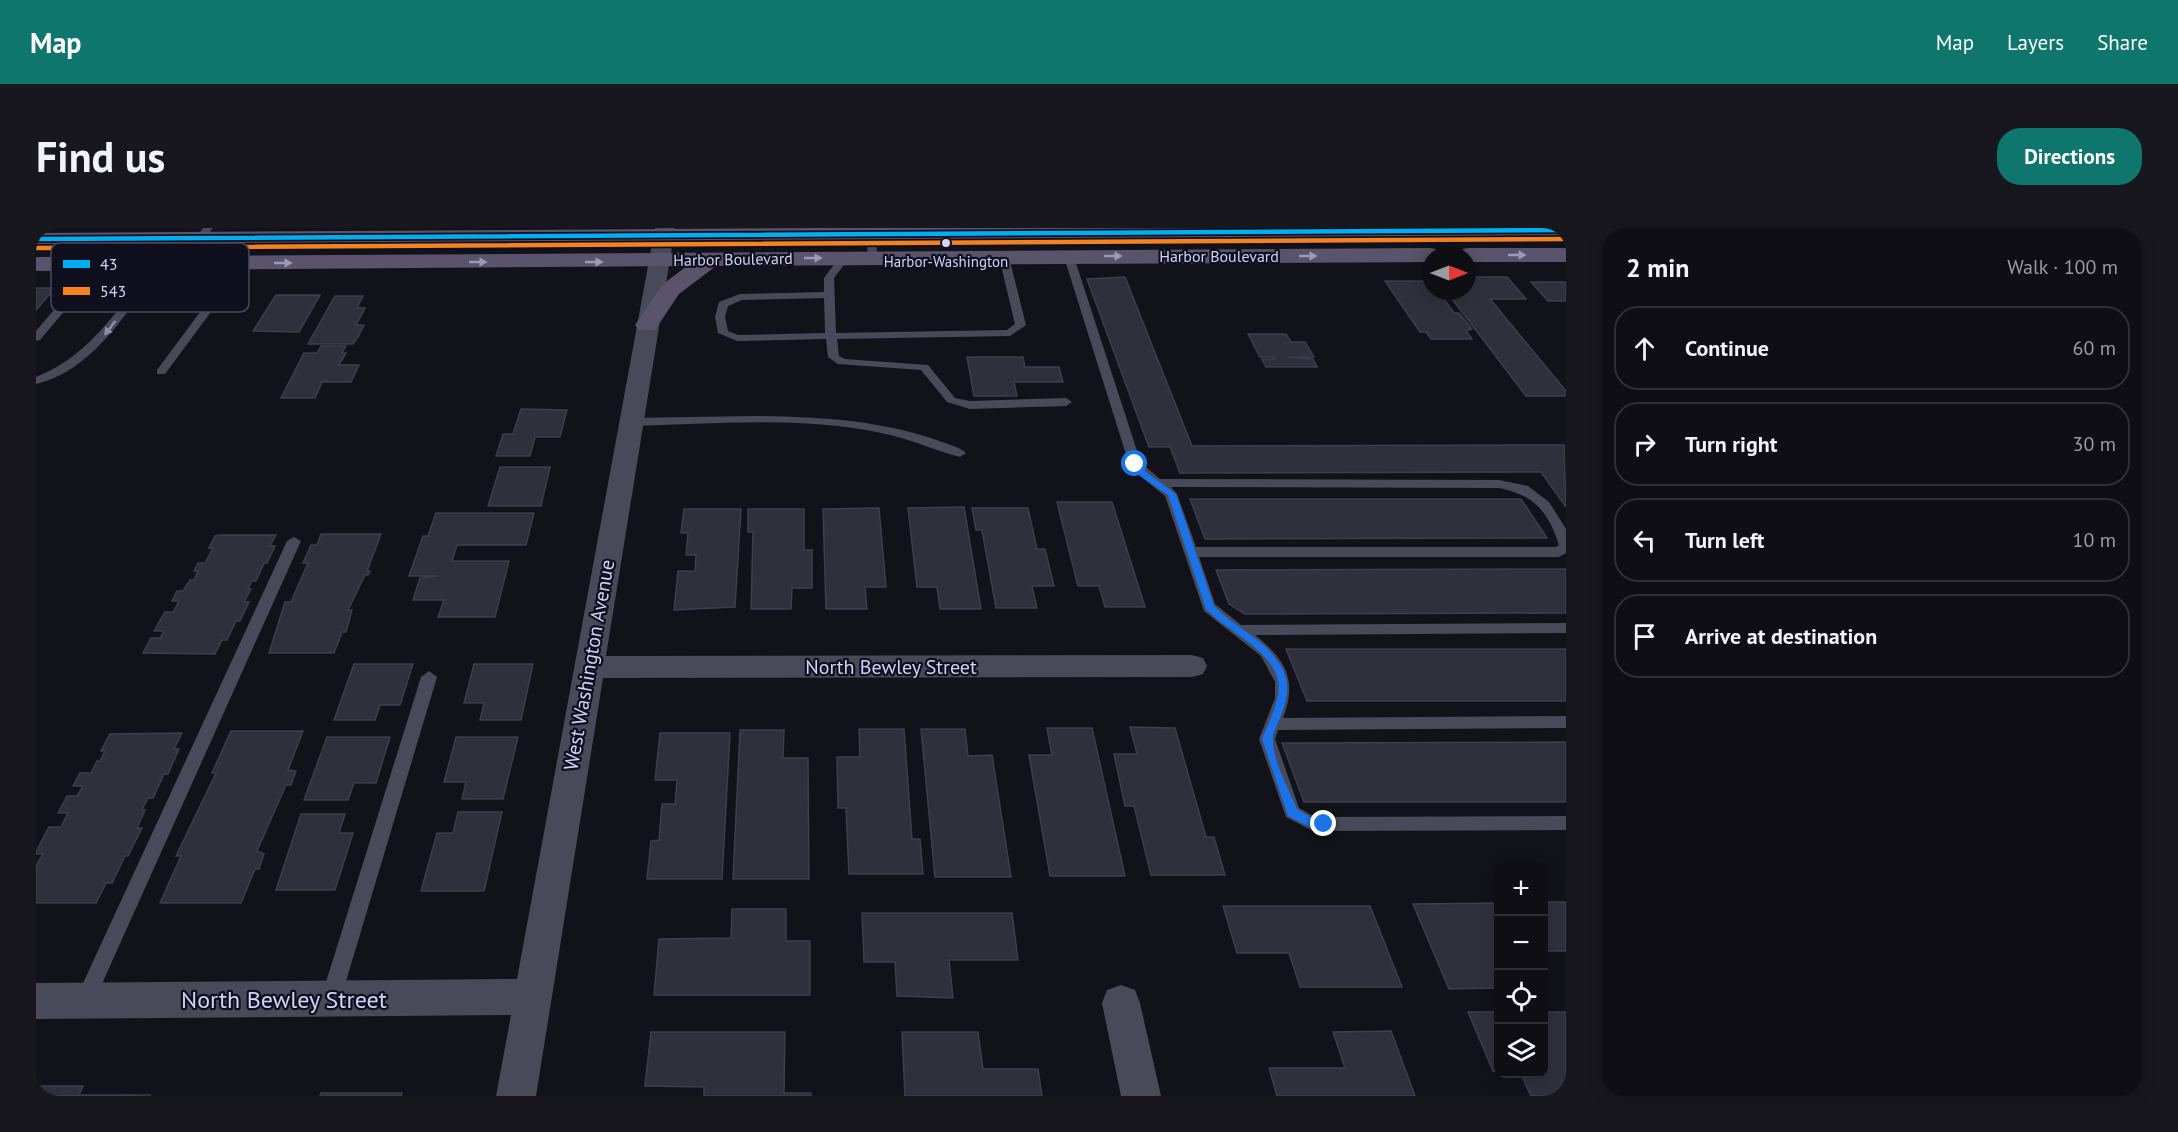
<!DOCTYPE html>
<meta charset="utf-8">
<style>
:root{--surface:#0e0e14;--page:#17171d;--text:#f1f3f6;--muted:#9b9ca0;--line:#2e2e34;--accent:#0f766e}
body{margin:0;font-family:"PT Sans",sans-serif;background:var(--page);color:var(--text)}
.controls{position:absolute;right:18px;bottom:18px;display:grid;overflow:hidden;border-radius:12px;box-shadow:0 3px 15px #0003}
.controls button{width:54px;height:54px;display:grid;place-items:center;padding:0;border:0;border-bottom:2px solid var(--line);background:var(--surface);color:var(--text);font:30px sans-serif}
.compass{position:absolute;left:1386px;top:18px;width:54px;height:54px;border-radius:50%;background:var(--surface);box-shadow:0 3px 15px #0003;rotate:90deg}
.stop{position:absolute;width:18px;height:18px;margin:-14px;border:4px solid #1a73e8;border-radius:50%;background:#fff}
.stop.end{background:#1a73e8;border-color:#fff;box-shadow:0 2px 6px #0008}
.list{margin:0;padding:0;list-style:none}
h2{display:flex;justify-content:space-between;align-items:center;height:78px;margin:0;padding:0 24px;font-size:26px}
h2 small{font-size:20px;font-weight:400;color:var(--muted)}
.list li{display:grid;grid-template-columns:39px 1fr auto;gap:18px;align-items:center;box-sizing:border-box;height:84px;margin:0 12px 12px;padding:0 12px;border:2px solid var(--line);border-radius:24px}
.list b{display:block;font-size:22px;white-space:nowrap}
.list em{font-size:20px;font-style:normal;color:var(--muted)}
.icon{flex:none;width:33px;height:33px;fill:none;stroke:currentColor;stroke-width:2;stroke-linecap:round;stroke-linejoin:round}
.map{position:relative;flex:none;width:1530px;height:868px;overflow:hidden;border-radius:24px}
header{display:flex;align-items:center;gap:36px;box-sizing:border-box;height:84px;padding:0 30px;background:var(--accent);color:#fff}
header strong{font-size:28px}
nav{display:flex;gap:33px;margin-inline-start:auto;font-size:21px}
.intro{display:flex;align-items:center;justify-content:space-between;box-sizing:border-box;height:144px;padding:0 36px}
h1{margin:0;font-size:42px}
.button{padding:15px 27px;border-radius:24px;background:var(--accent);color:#fff;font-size:21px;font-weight:700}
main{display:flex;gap:36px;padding:0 36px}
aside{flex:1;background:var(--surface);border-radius:24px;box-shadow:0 3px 15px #0003}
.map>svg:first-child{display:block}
.building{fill:#30303c;stroke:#3d3d4d;stroke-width:1.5}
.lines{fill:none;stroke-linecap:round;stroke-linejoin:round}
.service{fill:#484a59;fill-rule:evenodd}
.minor{fill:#484a59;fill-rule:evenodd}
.primary{fill:#59536b;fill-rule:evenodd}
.bus-1-casing{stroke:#0f0f1d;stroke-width:8}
.bus-2-casing{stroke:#0f0f1d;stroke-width:8}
.bus-1{stroke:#00aff2;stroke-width:4.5}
.bus-2{stroke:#f48221;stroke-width:4.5}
.oneway{fill:#9b99b9}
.oneway2{fill:#8c8ea9}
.route{fill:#1a73e8}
.bus-dot{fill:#d1d3f9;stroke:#0f0f1d;stroke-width:2}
.labels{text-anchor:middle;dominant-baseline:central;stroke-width:4.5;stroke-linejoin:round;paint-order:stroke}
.far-bus-label{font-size:15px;fill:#d1d3f9;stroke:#0f0f1d}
.far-street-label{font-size:16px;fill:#d1d3f9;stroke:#0f0f1d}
.street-label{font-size:20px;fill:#d1d3f9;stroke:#0f0f1d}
.near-street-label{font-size:24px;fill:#d1d3f9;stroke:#0f0f1d}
.key{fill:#0f0f1d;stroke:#494a5f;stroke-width:1.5}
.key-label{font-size:16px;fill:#d1d3f9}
</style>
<header>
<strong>Map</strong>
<nav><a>Map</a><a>Layers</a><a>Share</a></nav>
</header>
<div class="intro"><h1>Find us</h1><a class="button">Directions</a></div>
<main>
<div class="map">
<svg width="1530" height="868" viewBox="0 0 1530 868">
<rect width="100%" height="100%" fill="#12121a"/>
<g class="building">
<path d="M1089 49 1156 218 1528 217 1530 279 1505 244 1144 245 1134 219H1113L1051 51Z"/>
<path d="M1471 49 1490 71H1454L1530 163V168H1490L1410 63H1431V50L1434 49Z"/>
<path d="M1349 53H1395V63H1402L1418 85H1423L1436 101 1430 103 1436 111H1395L1390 104H1384Z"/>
<path d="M1495 54H1530V73H1512Z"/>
<path d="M0 60H19L0 82Z"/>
<path d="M240 67H284L263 104 217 103Z"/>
<path d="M299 68H327L321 80H329L320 97H328L323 107 317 116H272Z"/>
<path d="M1212 106H1250L1255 114H1269L1278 129H1252L1277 131 1281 139H1230L1226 131H1239L1238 129H1224Z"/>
<path d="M285 118H310L306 125H310L303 137H323L315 154H286L279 170H245L268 125H281Z"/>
<path d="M931 129H987L989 139H1023L1027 154H978L981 168H938Z"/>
<path d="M485 181 531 182 524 209H499L494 228H460L467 206H477Z"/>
<path d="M464 239H514L505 278H452Z"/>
<path d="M1154 271H1485L1511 310 1169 311Z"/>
<path d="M1021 274H1076L1109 379H1069L1063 358H1042Z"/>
<path d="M928 279 945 381H904L901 359H881L872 280Z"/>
<path d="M843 280 850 359H829L831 381H790L787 281Z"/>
<path d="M936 280H992L1001 321H1009L1018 358H996L1001 380H960L946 302H940Z"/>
<path d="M648 281H705L699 379 638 382 642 343H659L660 327H650L652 305H645Z"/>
<path d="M712 281H768V322H776V360H756L755 381H715L717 304H712Z"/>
<path d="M400 285H498L490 317H421L416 333H473L459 389H402L408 372H377L384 350 402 348H373L387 308H392Z"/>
<path d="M285 306H345L331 343H334L332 347H329L312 382H316L310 404H306L298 425H233L249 374H255L272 335H267L275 317H281Z"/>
<path d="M184 307H240L234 318H239L231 335H228L220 353H216L212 361H215L208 374H213L204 393H200L191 412H186L179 426 107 425 115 410H124L128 403H118L129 384H137L143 373H136L141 363H147L154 352H158L162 343H158L162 335H169L177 320H173L179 308Z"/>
<path d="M1530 341V385L1209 386 1193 376 1180 342Z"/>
<path d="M1250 421H1530V473H1271Z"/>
<path d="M318 436H377L364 477H344L339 492H298Z"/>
<path d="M438 436H497L485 492H444L448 475H428Z"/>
<path d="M1094 499 1139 500 1170 609H1178L1189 647H1115L1098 578H1089L1078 526H1101Z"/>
<path d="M1011 500H1056L1089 648H1014L993 527H1016Z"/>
<path d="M823 501H868L876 611H884L887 646H813L810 580H802L801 529H824Z"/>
<path d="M885 501H929L932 528 956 527 975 649H899Z"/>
<path d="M704 502H748L747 530H772L773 651H697Z"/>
<path d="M195 503H267L252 542 260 543 255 557H250L221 623 228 626 223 641H219L205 675H124L145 628H140L180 545H176Z"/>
<path d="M146 505 138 521H143L132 546H128L117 570H112L106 582H109L101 600H106L92 628H89L76 655H70L60 675H0V638L7 626H0V624L13 599H25L32 585H22L31 568H41L47 558H37L44 545H55L61 533H64L69 523H65L74 506Z"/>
<path d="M624 505H694L686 651H611L615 613 623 612 626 576H639L641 552H619Z"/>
<path d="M291 509H354L340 555H318L312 572H268Z"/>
<path d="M420 509H482L467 571H426L430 554H408Z"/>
<path d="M1530 514V574H1268L1246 515Z"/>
<path d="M422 584H466L448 663H385L401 605H417Z"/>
<path d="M265 586H309L303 605H317L299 662H240Z"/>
<rect x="1508" y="674" width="22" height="49"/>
<path d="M1462 675V760L1413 761 1377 676Z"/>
<path d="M1187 678H1334L1366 759H1264L1253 725H1201Z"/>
<path d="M696 681H750V713H774V767H618L623 711 695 710Z"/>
<path d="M826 685H976L982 732H913L917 770 861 768 859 734H828Z"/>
<path d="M1432 784H1462V843H1457Z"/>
<path d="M1508 784H1530V868H1495L1485 846H1508Z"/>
<path d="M1355 803 1379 868H1241L1233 840H1309L1297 804Z"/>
<path d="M615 804H749L748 865H775V868H668V859L609 858Z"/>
<path d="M866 804H942L947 841H1002L1006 868H869Z"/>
<path d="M0 858H47L43 867H115L0 868Z"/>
<path d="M285 865H366L365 868H284Z"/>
</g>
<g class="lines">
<g class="service">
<path d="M167 0H177L167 13H161L159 11Z"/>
<path d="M830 0H840L841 31 832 29Z"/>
<path d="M809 26 814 29 798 50 800 105 971 102 979 96 963 29 968 26 973 29 990 97 974 108 801 111 803 128 809 131 892 137 919 170 934 173 1030 170 1036 174 1030 178 934 181 911 174 885 142 802 136 792 129 790 111 701 113 682 105 679 89 683 74 704 66 788 64V50L805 27ZM788 70 789 105 702 107 692 103 689 89 692 78 706 72Z"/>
<path d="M1033 26 1038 29 1105 235 1124 251 1463 252 1492 258 1513 274 1530 301V325L1523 329H1163L1179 376 1205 397 1530 395V405L1219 407C1249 431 1262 452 1247 490L1530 488V500L1242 502 1239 511 1263 580 1279 589 1530 588V602L1277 603 1250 589 1223 511 1239 470V454L1225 428 1168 383 1129 268 1103 247 1093 236 1028 29ZM1135 259 1463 260C1498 267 1512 283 1523 317L1520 319H1160L1141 266Z"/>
<path d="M63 33 68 36 47 61 91 60 101 64V71C75 107 45 145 0 156V149C40 133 65 104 91 71L89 66 42 67 4 112 0 113V103L59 34Z"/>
<path d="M202 33 211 35 129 146H121V142Z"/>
<path d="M720 188C783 189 846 192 906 214 914 217 924 219 930 225L924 229C897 222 873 210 845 205 763 188 677 196 594 198L588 194 594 190Z"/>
<path d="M258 309 265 313 56 778 49 781 42 778 39 772 42 766 251 313Z"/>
<path d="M393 443 401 449 305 770 302 776 295 779 288 776 285 770 385 449Z"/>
</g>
<g class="minor">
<path d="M619 0H639L570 428 1156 427 1167 430 1171 438 1167 446 1156 449 567 450 500 868H460L475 787 0 791V755L481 751Z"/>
<path d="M1085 757 1099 762 1104 775 1125 868H1085L1066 775 1071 762Z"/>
</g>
<g class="primary">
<path d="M780 0H1530V8L0 17V5Z"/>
<path d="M1395 20 1403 22 1406 27H1395V34L680 38 643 66 619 102H603L599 97 627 56 651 38 0 43V29Z"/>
<path d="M1431 20H1530V34H1431V27H1420L1423 22Z"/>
</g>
<g class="bus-1-casing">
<path id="bus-1" d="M0 11 1530 2"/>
</g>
<g class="bus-2-casing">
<path id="bus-2" d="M0 20 1530 11"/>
</g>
<use href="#bus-1" class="bus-1"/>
<use href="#bus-2" class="bus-2"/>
</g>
<defs><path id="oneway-solid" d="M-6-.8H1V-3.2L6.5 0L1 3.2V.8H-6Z" transform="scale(1.5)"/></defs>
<g class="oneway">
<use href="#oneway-solid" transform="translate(1481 27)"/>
<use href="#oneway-solid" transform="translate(1077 28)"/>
<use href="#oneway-solid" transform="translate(1272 28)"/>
<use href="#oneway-solid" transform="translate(777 30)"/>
<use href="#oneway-solid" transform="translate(442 34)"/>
<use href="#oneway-solid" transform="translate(558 34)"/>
<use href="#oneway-solid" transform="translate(247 35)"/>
</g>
<use class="oneway2" href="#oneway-solid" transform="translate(74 100) rotate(127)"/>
<path class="route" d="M1096 234H1102L1110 244 1140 266 1178 378C1198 399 1226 409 1243 435 1257 456 1251 473 1242 495 1240 500 1236 507 1237 512 1237 534 1253 561 1261 581L1278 591 1292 592V599L1276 600 1252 588 1226 511C1231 498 1238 485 1241 471 1253 428 1193 406 1170 381L1132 267 1104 248Z"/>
<circle class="bus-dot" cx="910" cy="15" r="5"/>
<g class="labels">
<g class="far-bus-label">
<text x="910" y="33">Harbor-Washington</text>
</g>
<g class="far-street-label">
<text x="1183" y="28">Harbor Boulevard</text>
<text transform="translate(697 31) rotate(-1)">Harbor Boulevard</text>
</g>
<g class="street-label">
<text transform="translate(553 437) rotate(-80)">West Washington Avenue</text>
<text x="855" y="439">North Bewley Street</text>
</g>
<g class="near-street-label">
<text x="248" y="771">North Bewley Street</text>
</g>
</g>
<rect x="15" y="15" width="198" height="69" rx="9" class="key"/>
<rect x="27" y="32" width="27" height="8" fill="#00aff2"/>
<rect x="27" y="59" width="27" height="8" fill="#f48221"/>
<g class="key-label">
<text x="64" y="42">43</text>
<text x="64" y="69">543</text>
</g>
</svg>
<div class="controls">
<button>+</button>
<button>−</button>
<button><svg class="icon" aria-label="locate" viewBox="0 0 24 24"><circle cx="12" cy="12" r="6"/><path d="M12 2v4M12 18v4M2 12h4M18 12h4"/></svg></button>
<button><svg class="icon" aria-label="layers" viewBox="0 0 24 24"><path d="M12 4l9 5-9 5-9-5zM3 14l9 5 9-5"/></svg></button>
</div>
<svg class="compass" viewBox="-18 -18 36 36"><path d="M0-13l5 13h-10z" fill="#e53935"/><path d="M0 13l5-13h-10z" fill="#9b9ca0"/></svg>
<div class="stop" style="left:1099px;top:236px"></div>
<div class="stop end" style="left:1288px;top:596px"></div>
</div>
<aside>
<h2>2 min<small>Walk · 100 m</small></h2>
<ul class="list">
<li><svg class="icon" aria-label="ahead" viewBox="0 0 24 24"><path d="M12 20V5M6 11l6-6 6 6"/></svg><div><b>Continue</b></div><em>60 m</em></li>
<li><svg class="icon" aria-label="right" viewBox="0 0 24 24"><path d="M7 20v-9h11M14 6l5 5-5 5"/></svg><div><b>Turn right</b></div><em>30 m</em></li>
<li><svg class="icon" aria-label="left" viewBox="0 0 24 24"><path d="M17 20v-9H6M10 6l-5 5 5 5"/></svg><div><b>Turn left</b></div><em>10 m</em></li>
<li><svg class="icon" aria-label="arrive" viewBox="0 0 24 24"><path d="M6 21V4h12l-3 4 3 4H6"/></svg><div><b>Arrive at destination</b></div></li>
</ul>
</aside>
</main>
